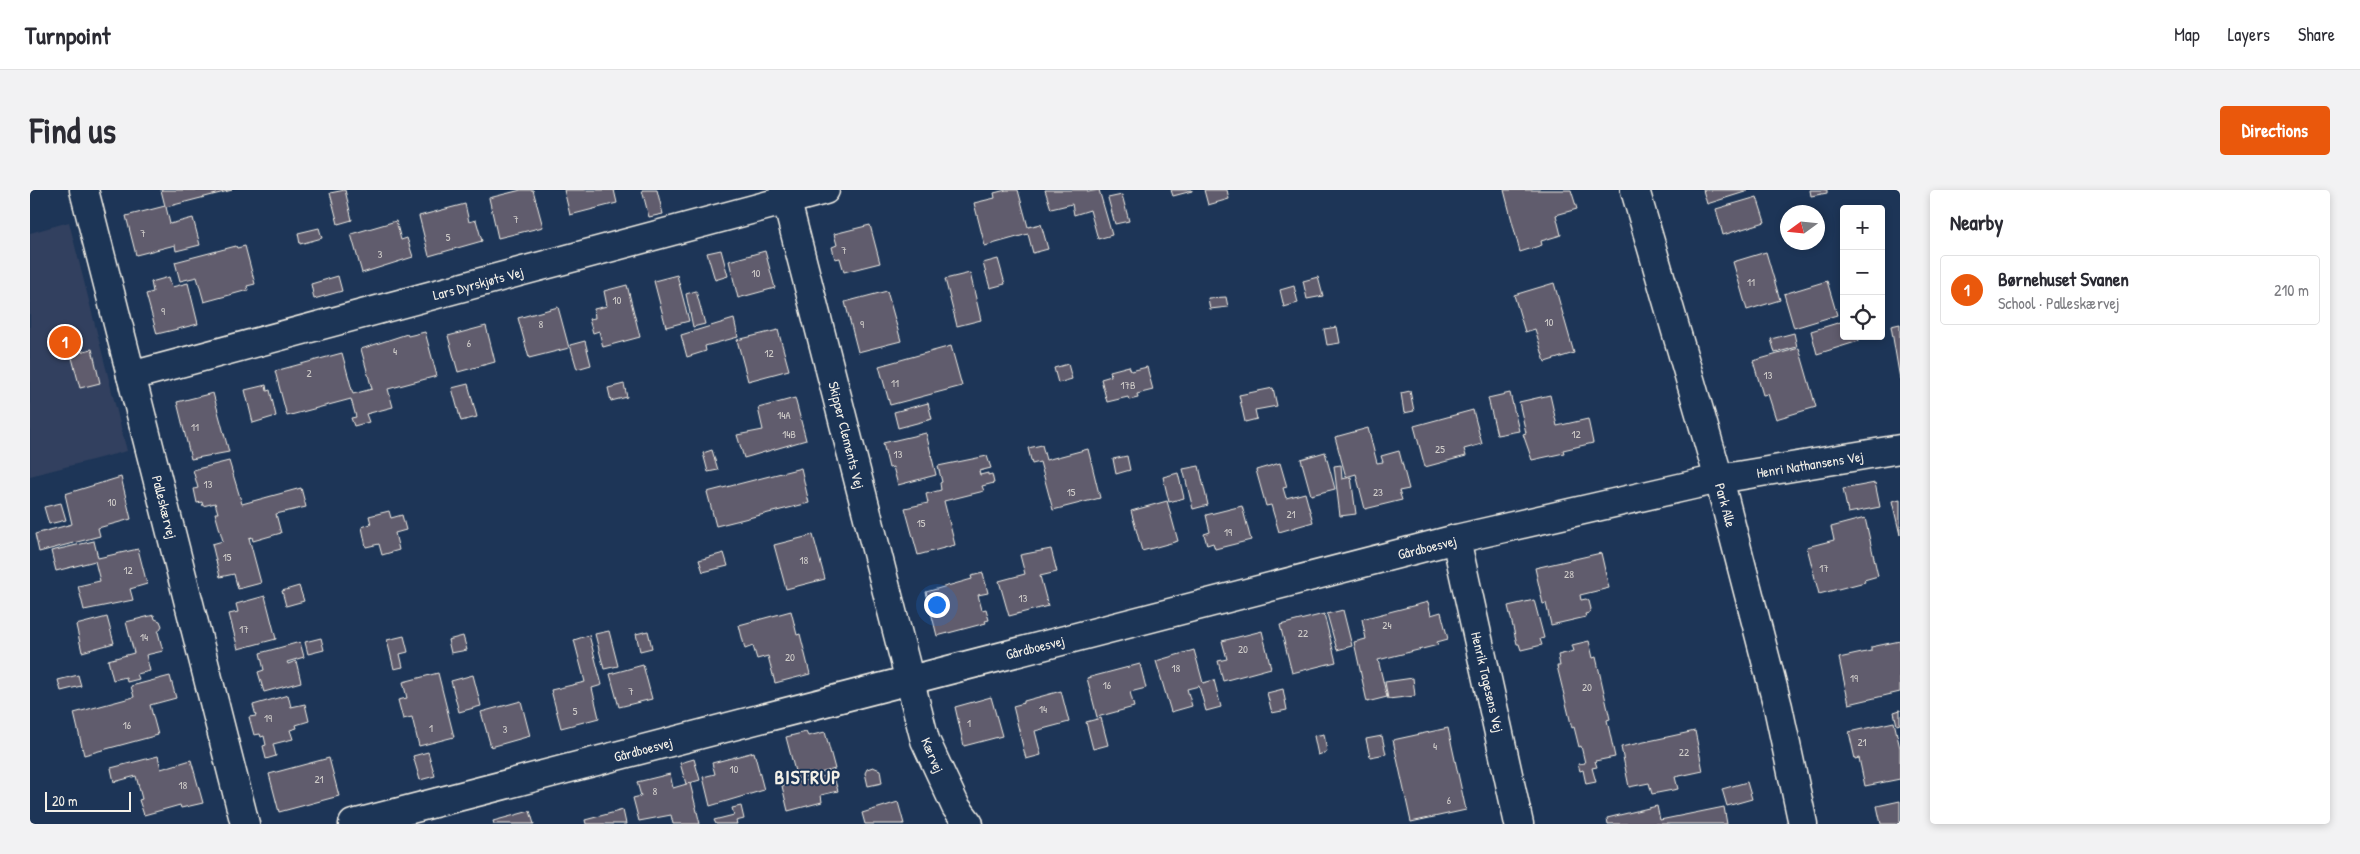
<!DOCTYPE html>
<meta charset="utf-8">
<style>
:root{--surface:#fff;--page:#f2f2f3;--text:#2b2b33;--muted:#7c7c81;--line:#e1e1e2;--accent:#ea580c}
body{margin:0;font-family:"Patrick Hand",sans-serif;background:var(--page);color:var(--text)}
.controls{position:absolute;right:15px;top:15px;display:grid;overflow:hidden;border-radius:5px;box-shadow:0 2px 8px #0003}
.controls button{width:45px;height:45px;display:grid;place-items:center;padding:0;border:0;border-bottom:1px solid var(--line);background:var(--surface);color:var(--text);font:25px sans-serif}
.compass{position:absolute;left:1750px;top:15px;width:45px;height:45px;border-radius:50%;background:var(--surface);box-shadow:0 2px 8px #0003;rotate:255deg}
.scale{position:absolute;left:15px;bottom:12px;width:86px;box-sizing:border-box;padding-left:5px;border:2px solid #f4f1e8;border-top:0;font-size:14px;line-height:18px;white-space:nowrap;color:#f4f1e8;-webkit-text-stroke:4px #1d3557;paint-order:stroke}
.you{position:absolute;left:906px;top:414px;width:18px;height:18px;margin:-12px;border:4px solid #fff;border-radius:50%;background:#1a73e8;box-shadow:0 0 0 8px #1a73e833}
.badge{display:grid;place-items:center;width:32px;height:32px;border-radius:50%;background:var(--accent);color:#fff;font-size:16px;font-weight:700}
.pin{position:absolute;translate:-50% -50%;border:2px solid #fff;box-shadow:0 1px 5px #0006}
.list{margin:0;padding:0;list-style:none}
h2{display:flex;justify-content:space-between;align-items:center;height:65px;margin:0;padding:0 20px;font-size:21px}
h2 small{font-size:16px;font-weight:400;color:var(--muted)}
.list li{display:grid;grid-template-columns:32px 1fr auto;gap:15px;align-items:center;box-sizing:border-box;height:70px;margin:0 10px 10px;padding:0 10px;border:1px solid var(--line);border-radius:5px}
.list b{display:block;font-size:19px;white-space:nowrap}
.list p{margin:0;font-size:16px;white-space:nowrap;color:var(--muted)}
.list em{font-size:16px;font-style:normal;color:var(--muted)}
.icon{flex:none;width:28px;height:28px;fill:none;stroke:currentColor;stroke-width:2;stroke-linecap:round;stroke-linejoin:round}
.map{position:relative;flex:none;width:1870px;height:634px;overflow:hidden;border-radius:5px}
header{display:flex;align-items:center;gap:30px;box-sizing:border-box;height:70px;padding:0 25px;background:var(--surface);border-bottom:1px solid var(--line)}
header strong{font-size:24px}
nav{display:flex;gap:28px;margin-inline-start:auto;font-size:18px}
.intro{display:flex;align-items:center;justify-content:space-between;box-sizing:border-box;height:120px;padding:0 30px}
h1{margin:0;font-size:35px}
.button{padding:12px 22px;border-radius:5px;background:var(--accent);color:#fff;font-size:18px;font-weight:700}
main{display:flex;gap:30px;padding:0 30px}
aside{flex:1;background:var(--surface);border-radius:5px;box-shadow:0 2px 8px #0003}
.map>svg:first-child{display:block}
.built{fill:#31405e}
.building{fill:#605b6d;stroke:#f4f1e8}
.lines{fill:none;stroke-linecap:round;stroke-linejoin:round}
.minor-casing{stroke:#f4f1e8;stroke-width:31}
.minor{stroke:#1d3557;stroke-width:28}
.labels{text-anchor:middle;dominant-baseline:central;stroke-width:4;stroke-linejoin:round;paint-order:stroke}
.number-label{font-size:11px;fill:#cfccc9}
.street-label{font-size:14px;fill:#f4f1e8;stroke:#1d3557}
.district-label{font-size:19px;font-weight:bold;letter-spacing:1px;fill:#f4f1e8;stroke:#1d3557}
</style>
<header>
<strong>Turnpoint</strong>
<nav><a>Map</a><a>Layers</a><a>Share</a></nav>
</header>
<div class="intro"><h1>Find us</h1><a class="button">Directions</a></div>
<main>
<div class="map">
<svg width="1870" height="634" viewBox="0 0 1870 634">
<rect width="100%" height="100%" fill="#1d3557"/>
<filter id="ink" filterUnits="userSpaceOnUse"><feTurbulence type="fractalNoise" baseFrequency=".02" numOctaves="2"/><feDisplacementMap in="SourceGraphic" scale="10" xChannelSelector="R" yChannelSelector="G"/><feConvolveMatrix kernelMatrix="1 2 1 2 8 2 1 2 1" color-interpolation-filters="sRGB"/></filter>
<g filter="url(#ink)">
<path class="built" d="M39 32 97 261 0 286V43Z"/>
<g class="building">
<path d="M131 0H202L136 17 140 34 163 28 170 55 146 61 145 55 106 65 96 26 135 16Z"/>
<path d="M315 0 322 30 308 34 300 3Z"/>
<path d="M491 0H503L513 37 468 48 459 8Z"/>
<path d="M534 0H584L587 13 540 25Z"/>
<path d="M612 0H627L633 24 619 27Z"/>
<path d="M976 0H988L998 37 1011 34 1018 59 1003 63 998 44 955 56 944 13 965 8 964 3Z"/>
<path d="M1015 0H1058V2L1069 0 1082 45 1068 49 1060 20 1044 25 1042 14 1021 19Z"/>
<path d="M1141 0H1162V1L1143 6Z"/>
<path d="M1174 0H1197L1199 9 1178 15Z"/>
<path d="M1474 0H1541L1547 19 1526 25 1531 45 1511 51 1512 55 1490 62Z"/>
<path d="M1673 0H1717L1718 1 1677 14Z"/>
<path d="M1780 0H1797V3L1781 6Z"/>
<path d="M1092 5 1099 31 1085 34 1078 8Z"/>
<path d="M1727 7 1735 32 1693 45 1686 19Z"/>
<path d="M435 14 439 32 446 30 452 51 399 66 389 26Z"/>
<path d="M366 31 371 50 377 48 383 67 332 83 321 44Z"/>
<path d="M840 35 850 73 814 82 810 68 805 69 802 57 807 55 804 44Z"/>
<path d="M289 38 292 48 270 54 268 43Z"/>
<path d="M206 56 207 58 215 56 225 94 217 96 218 100 174 112 167 87 150 91 145 72Z"/>
<path d="M691 60 698 86 685 90 677 63Z"/>
<path d="M735 61 745 98 708 108 699 71Z"/>
<path d="M1736 62 1750 110 1717 120 1703 72Z"/>
<path d="M968 69 975 94 960 98 953 73Z"/>
<path d="M940 83 951 130 927 136 915 89Z"/>
<path d="M647 85 659 131 636 137 624 91Z"/>
<path d="M308 86 312 101 284 109 281 94Z"/>
<path d="M139 87 142 97 158 93 168 134 127 144 116 104 123 102 121 92Z"/>
<path d="M1288 87 1293 106 1277 109 1273 91Z"/>
<path d="M1797 91 1807 125 1764 138 1754 104Z"/>
<path d="M1524 93 1544 163 1515 172 1505 139 1495 142 1484 105Z"/>
<path d="M597 95 610 147 573 157 569 141 563 143 559 129 565 128 564 119 577 116 574 101Z"/>
<path d="M1264 96 1268 113 1254 117 1250 100Z"/>
<path d="M666 101 675 134 663 137 656 104Z"/>
<path d="M857 101 871 151 828 162 815 112Z"/>
<path d="M1196 107 1198 117 1180 119 1178 108Z"/>
<path d="M528 117 539 158 499 168 488 128Z"/>
<path d="M704 129 708 147 675 156 676 161 657 167 651 145Z"/>
<path d="M1814 131V146H1833L1828 148 1829 151 1787 164 1781 141Z"/>
<path d="M1870 134V189L1861 136Z"/>
<path d="M456 136 465 172 428 182 418 146Z"/>
<path d="M1307 137 1310 153 1297 155 1294 139Z"/>
<path d="M748 140 759 180 718 191 707 150Z"/>
<path d="M395 142 407 186 358 199 363 217 336 224 339 232 324 236 321 228 326 227 321 209 257 226 245 181 312 163 323 204 342 199 331 159 377 144 378 146Z"/>
<path d="M1764 143 1767 157 1745 163 1741 149Z"/>
<path d="M555 151 561 175 547 179 540 155Z"/>
<path d="M921 156 932 196 860 215 849 176Z"/>
<path d="M1769 158 1786 217 1746 229 1738 204 1733 205 1723 171Z"/>
<path d="M62 159 70 193 50 198 41 164Z"/>
<path d="M1038 174 1042 189 1028 193 1024 178Z"/>
<path d="M1099 176 1101 181 1117 177 1123 200 1107 204 1108 208 1099 210 1098 207 1077 212 1071 189 1081 186 1080 181Z"/>
<path d="M438 194 447 227 431 231 422 198Z"/>
<path d="M594 194 597 207 581 211 578 198Z"/>
<path d="M236 195 237 201 240 200 246 226 223 233 215 200Z"/>
<path d="M1243 198 1247 216 1225 220 1227 229 1215 232 1209 205Z"/>
<path d="M1380 201 1384 221 1374 223 1371 203Z"/>
<path d="M183 203 199 262 161 269 147 212Z"/>
<path d="M1480 203 1489 241 1467 245 1458 208Z"/>
<path d="M1520 205 1527 236 1558 229 1563 253 1533 260 1534 263 1502 270 1493 244 1496 243 1489 212Z"/>
<path d="M765 208 776 250 714 268 707 245 733 240 728 218Z"/>
<path d="M898 213 902 229 868 238 864 222Z"/>
<path d="M1443 220 1452 254 1434 259 1436 266 1395 277 1384 236Z"/>
<path d="M1338 238 1347 273 1353 272 1351 266 1369 261 1379 299 1369 301 1372 310 1335 319 1326 284 1316 287 1305 247Z"/>
<path d="M896 243 906 285 868 295 863 277 859 278 853 253Z"/>
<path d="M1012 255 1016 270 1058 259 1070 308 1023 320 1010 272 1002 274 998 258Z"/>
<path d="M682 260 688 280 678 282 673 263Z"/>
<path d="M1295 262 1305 299 1281 305 1271 269Z"/>
<path d="M957 266 961 278 949 281 950 285 958 283V285L962 284 964 293 952 296 954 301 914 311 925 355 888 365 875 318 898 313 896 304 911 300 910 293 912 292 908 276Z"/>
<path d="M1097 266 1100 280 1086 284 1083 269Z"/>
<path d="M199 271 212 314 271 298 276 317 246 324 251 343 223 351 222 347 219 348 231 393 208 399 204 384 190 387 182 354 193 351 185 323H188L185 313 173 316 172 312 167 313 164 299 168 298 163 280Z"/>
<path d="M1250 273 1257 297 1253 298 1256 308 1275 303 1283 332 1249 342 1241 315 1236 316 1226 280Z"/>
<path d="M1311 275 1312 289 1321 287 1326 324 1310 326 1304 276Z"/>
<path d="M1169 276 1178 315 1163 319 1153 279Z"/>
<path d="M771 278 779 313 686 336 677 302Z"/>
<path d="M1148 283 1154 308 1139 312 1133 287Z"/>
<path d="M91 287 101 329 68 338 70 346 9 362 5 344 42 334 35 304Z"/>
<path d="M1845 293 1850 317 1818 323 1813 299Z"/>
<path d="M1870 309V345L1862 311Z"/>
<path d="M1137 311 1148 351 1112 361 1101 321Z"/>
<path d="M31 313 36 330 19 334 14 317Z"/>
<path d="M1212 316 1221 350 1185 359 1183 353 1177 355 1174 344 1180 342 1176 325Z"/>
<path d="M359 321 361 328 372 325 376 340 365 343 369 360 352 365 349 354 336 357 332 337 341 334 339 326Z"/>
<path d="M1835 328 1848 386 1834 390 1835 392 1789 404 1777 357 1804 350 1801 337Z"/>
<path d="M783 345 795 389 756 399 744 355Z"/>
<path d="M64 351 68 368 108 359 117 394 100 399 103 410 54 420 48 396 70 391 65 371 26 381 21 361Z"/>
<path d="M1021 359 1027 382 1010 386 1018 416 979 426 969 391 995 384 990 365Z"/>
<path d="M694 363 698 376 673 382 669 370Z"/>
<path d="M1571 363 1579 398 1550 405 1551 410 1556 409 1559 411 1561 419 1559 423 1555 424 1556 427 1521 435 1516 413 1513 414 1505 378Z"/>
<path d="M953 383 958 403 948 405 952 420 956 419 959 430 955 431 956 433 907 446 896 402 942 389 941 386Z"/>
<path d="M269 396 274 411 256 416 252 401Z"/>
<path d="M235 406 246 449 208 459 199 424 208 422 206 414Z"/>
<path d="M1504 410 1514 448 1510 449 1512 455 1491 460 1489 454H1487L1478 416Z"/>
<path d="M1398 412 1401 425 1411 422 1418 449 1407 452 1408 455 1348 470 1357 507 1337 512 1324 452 1336 449 1332 429Z"/>
<path d="M1313 420 1322 456 1307 460 1297 424Z"/>
<path d="M761 421 767 445 770 444 780 484 745 493 738 466 727 469 723 456 715 459 709 435Z"/>
<path d="M1294 424 1306 472 1262 483 1250 435Z"/>
<path d="M124 425 125 429 130 431 132 436 128 442 133 461 116 465 120 481 107 484 109 489 97 492 96 487 83 490 78 470 104 463 96 432Z"/>
<path d="M77 427 84 453 52 462 46 435Z"/>
<path d="M579 441 588 476 574 479 565 444Z"/>
<path d="M618 441 622 458 610 461 606 444Z"/>
<path d="M1232 441 1241 478 1193 491 1188 471 1197 469 1192 451Z"/>
<path d="M559 445 572 495 562 498 569 528 531 538 521 500 555 492 544 450Z"/>
<path d="M374 446 378 462 370 464 373 477 364 479 357 450Z"/>
<path d="M433 446 437 460 421 463 418 450Z"/>
<path d="M291 448 294 460 278 464 275 452Z"/>
<path d="M1559 451 1563 468 1566 467 1580 529 1577 530 1585 567 1565 571 1567 577 1562 578 1566 592 1556 594 1553 580 1550 581 1548 574 1555 573 1551 556 1549 557 1544 537 1542 538 1527 476H1530L1528 465 1544 461 1542 455Z"/>
<path d="M1870 451V502L1819 514 1809 468 1841 461V457Z"/>
<path d="M270 452 274 467 257 472 258 474 266 471 271 492 234 502 228 482 234 480 230 463Z"/>
<path d="M1164 460 1173 493 1184 490 1191 517 1176 521 1169 496 1157 499 1162 516 1141 522 1126 471Z"/>
<path d="M1110 474 1116 498 1100 502 1104 517 1067 527 1057 488Z"/>
<path d="M613 475 622 509 589 517 580 484Z"/>
<path d="M408 483 424 547 389 556 382 527 373 529 368 510 377 508 373 492Z"/>
<path d="M48 485 51 496 31 501 28 490Z"/>
<path d="M443 485 451 516 429 522 421 491Z"/>
<path d="M140 486 146 508 120 515 128 545 54 565 44 523 104 507 101 496Z"/>
<path d="M1383 488 1385 506 1358 509 1355 492Z"/>
<path d="M1253 499 1257 520 1242 523 1237 503Z"/>
<path d="M1031 501 1039 532 1005 541 1011 565 996 569 983 516 994 513V511Z"/>
<path d="M258 505 261 517 275 514 279 531 266 535 267 538 260 540 263 549 243 554 246 566 236 569 233 556 236 555 234 546 231 547 230 544 224 545 219 527 226 526 223 515Z"/>
<path d="M961 507 972 546 934 556 925 517Z"/>
<path d="M491 511 500 546 461 557 451 522Z"/>
<path d="M1870 520V534L1867 535 1864 522Z"/>
<path d="M1071 528 1078 555 1063 559 1056 532Z"/>
<path d="M1864 532 1870 558V589L1835 596 1829 568 1825 569 1819 542Z"/>
<path d="M1418 538 1436 620 1381 632 1363 550Z"/>
<path d="M1665 541 1673 581 1645 587 1648 599 1622 604 1619 593 1599 597 1591 557Z"/>
<path d="M776 542 778 546 795 542 805 579 767 589 756 547Z"/>
<path d="M1294 544 1297 562 1288 565 1284 546Z"/>
<path d="M1352 546 1356 564 1340 567 1336 549Z"/>
<path d="M398 562 405 586 390 590 383 566Z"/>
<path d="M724 562 734 600 680 616 673 587 685 584 682 573Z"/>
<path d="M128 566 131 579 161 570 173 613 151 618 150 615 114 625 109 610 112 609 106 586 84 592 81 578Z"/>
<path d="M299 568 309 606 249 622 239 584Z"/>
<path d="M664 569 670 590 656 594 650 573Z"/>
<path d="M843 577 850 580 852 593 838 596 835 583 837 579Z"/>
<path d="M640 584 643 598 660 593 670 634H643L641 625 609 631 603 608 611 606 607 592Z"/>
<path d="M803 584 808 601 791 605 792 612 758 621 752 596Z"/>
<path d="M1717 592 1722 609 1697 616 1692 599Z"/>
<path d="M1870 611V634H1851L1847 616Z"/>
<path d="M868 612 874 634H835L832 623Z"/>
<path d="M711 616 714 629 706 631 707 634H686L684 630 704 625 702 618Z"/>
<path d="M1627 616 1630 630 1694 617 1697 634H1578L1577 628Z"/>
<path d="M593 620 596 634H556L555 630Z"/>
<path d="M500 621 504 634H464L463 631Z"/>
</g>
<g class="lines">
<g class="minor-casing">
<g id="minor">
<path d="M54 0 215 634"/>
<path d="M754 0 895 550 926 617 939 634"/>
<path d="M1605 0 1689 289 1748 517 1773 634"/>
<path d="M101 186 795 0"/>
<path d="M1426 349 1489 634"/>
<path d="M323 634 1426 349 1689 289 1870 259"/>
</g>
</g>
<use href="#minor" class="minor"/>
</g>
</g>
<g class="labels">
<g class="number-label">
<text x="486" y="29">7</text>
<text x="113" y="43">7</text>
<text x="418" y="47">5</text>
<text x="814" y="60">7</text>
<text x="350" y="64">3</text>
<text x="726" y="83">10</text>
<text x="1721" y="92">11</text>
<text x="587" y="110">10</text>
<text x="133" y="121">9</text>
<text x="1519" y="132">10</text>
<text x="511" y="134">8</text>
<text x="832" y="134">9</text>
<text x="439" y="153">6</text>
<text x="365" y="161">4</text>
<text x="739" y="163">12</text>
<text x="279" y="183">2</text>
<text x="1738" y="185">13</text>
<text x="865" y="193">11</text>
<text x="1098" y="195">17B</text>
<text x="754" y="225">14A</text>
<text x="165" y="237">11</text>
<text x="759" y="244">14B</text>
<text x="1546" y="244">12</text>
<text x="1410" y="259">25</text>
<text x="868" y="264">13</text>
<text x="178" y="294">13</text>
<text x="1041" y="302">15</text>
<text x="1348" y="302">23</text>
<text x="82" y="312">10</text>
<text x="1261" y="324">21</text>
<text x="891" y="333">15</text>
<text x="1198" y="342">19</text>
<text x="197" y="367">15</text>
<text x="774" y="370">18</text>
<text x="1794" y="378">17</text>
<text x="98" y="380">12</text>
<text x="1539" y="384">28</text>
<text x="993" y="408">13</text>
<text x="1357" y="435">24</text>
<text x="214" y="439">17</text>
<text x="1273" y="443">22</text>
<text x="114" y="447">14</text>
<text x="1213" y="459">20</text>
<text x="760" y="467">20</text>
<text x="1146" y="478">18</text>
<text x="1824" y="488">19</text>
<text x="1077" y="495">16</text>
<text x="1557" y="497">20</text>
<text x="601" y="501">7</text>
<text x="1013" y="519">14</text>
<text x="545" y="521">5</text>
<text x="238" y="528">19</text>
<text x="939" y="533">1</text>
<text x="97" y="535">16</text>
<text x="401" y="538">1</text>
<text x="475" y="539">3</text>
<text x="1832" y="552">21</text>
<text x="1405" y="556">4</text>
<text x="1654" y="562">22</text>
<text x="704" y="579">10</text>
<text x="289" y="589">21</text>
<text x="153" y="595">18</text>
<text x="625" y="601">8</text>
<text x="1419" y="610">6</text>
</g>
<g class="street-label">
<text transform="translate(448 93) rotate(-15)">Lars Dyrskjøts Vej</text>
<text transform="translate(817 245) rotate(76)">Skipper Clements Vej</text>
<text transform="translate(1780 274) rotate(-9)">Henri Nathansens Vej</text>
<text transform="translate(1696 315) rotate(75)">Park Alle</text>
<text transform="translate(135 317) rotate(76)">Palleskærvej</text>
<text transform="translate(1397 357) rotate(-14)">Gårdboesvej</text>
<text transform="translate(1005 457) rotate(-14)">Gårdboesvej</text>
<text transform="translate(1458 492) rotate(77)">Henrik Tagesens Vej</text>
<text transform="translate(613 559) rotate(-15)">Gårdboesvej</text>
<text transform="translate(903 565) rotate(67)">Kærvej</text>
</g>
<g class="district-label">
<text x="778" y="587">BISTRUP</text>
</g>
</g>
</svg>
<div class="controls">
<button>+</button>
<button>−</button>
<button><svg class="icon" aria-label="locate" viewBox="0 0 24 24"><circle cx="12" cy="12" r="6"/><path d="M12 2v4M12 18v4M2 12h4M18 12h4"/></svg></button>
</div>
<svg class="compass" viewBox="-18 -18 36 36"><path d="M0-13l5 13h-10z" fill="#e53935"/><path d="M0 13l5-13h-10z" fill="#7c7c81"/></svg>
<div class="scale">20 m</div>
<div class="you"></div>
<div class="pin badge" style="left:35px;top:152px">1</div>
</div>
<aside>
<h2>Nearby<small></small></h2>
<ul class="list">
<li><span class="badge">1</span><div><b>Børnehuset Svanen</b><p>School · Palleskærvej</p></div><em>210 m</em></li>
</ul>
</aside>
</main>
